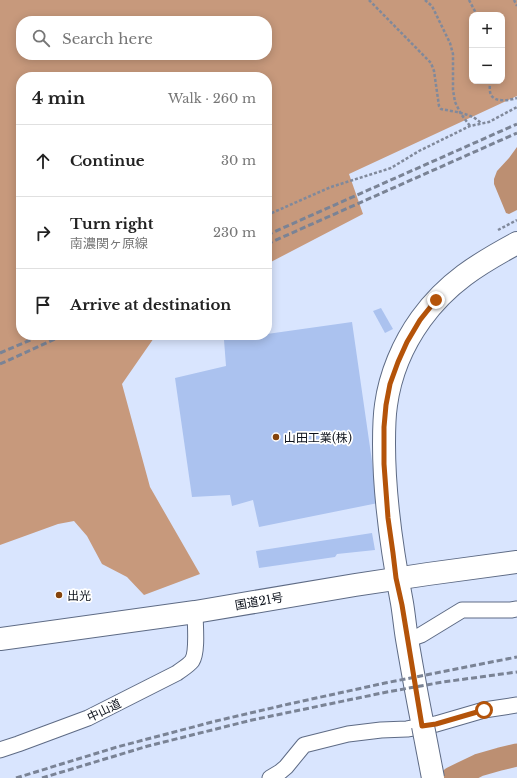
<!DOCTYPE html>
<meta charset="utf-8">
<style>
:root{--surface:#fff;--page:#f6f6f6;--text:#222;--muted:#767676;--line:#e0e0e0}
body{margin:0;font-family:"Libre Baskerville","Noto Sans JP",serif;background:var(--page);color:var(--text)}
.controls{position:absolute;right:12px;top:12px;display:grid;overflow:hidden;border-radius:8px;box-shadow:0 2px 10px #0003}
.controls button{width:36px;height:36px;display:grid;place-items:center;padding:0;border:0;border-bottom:1px solid var(--line);background:var(--surface);color:var(--text);font:20px sans-serif}
.stop{position:absolute;width:12px;height:12px;margin:-9px;border:3px solid #b45309;border-radius:50%;background:#fff}
.stop.end{background:#b45309;border-color:#fff;box-shadow:0 1px 4px #0008}
.list{margin:0;padding:0;list-style:none}
h2{display:flex;justify-content:space-between;align-items:center;height:52px;margin:0;padding:0 16px;font-size:17px}
h2 small{font-size:13px;font-weight:400;color:var(--muted)}
.list li{display:grid;grid-template-columns:26px 1fr auto;gap:12px;align-items:center;box-sizing:border-box;height:72px;padding:0 16px;border-top:1px solid var(--line)}
.list b{display:block;font-size:15px;white-space:nowrap}
.list p{margin:0;font-size:13px;white-space:nowrap;color:var(--muted)}
.list em{font-size:13px;font-style:normal;color:var(--muted)}
.icon{flex:none;width:22px;height:22px;fill:none;stroke:currentColor;stroke-width:2;stroke-linecap:round;stroke-linejoin:round}
.map{position:relative;flex:none;width:517px;height:778px;overflow:hidden}
.search{position:absolute;background:var(--surface);box-shadow:0 2px 10px #0003;left:16px;top:16px;width:256px;height:44px;display:flex;align-items:center;gap:10px;box-sizing:border-box;padding:0 14px;border-radius:16px;color:var(--muted);font-size:15px}
.panel{position:absolute;background:var(--surface);box-shadow:0 2px 10px #0003;left:16px;top:72px;width:256px;height:268px;border-radius:16px}
.map>svg:first-child{display:block}
.forest{fill:#c7997c;fill-rule:evenodd}
.water{fill:#bc8f72}
.lines{fill:none;stroke-linecap:round;stroke-linejoin:round}
.river{stroke:#bc8f72;stroke-width:23}
.building{fill:#abc2ef}
.street-casing{stroke:#5e6b85;stroke-width:17}
.primary-casing{stroke:#5e6b85;stroke-width:24}
.highway-casing{stroke:#5e6b85;stroke-width:24}
.path{stroke:#80899b;stroke-width:2.5;stroke-dasharray:3 2;stroke-linecap:butt}
.street{stroke:#fff;stroke-width:15}
.primary{stroke:#fff;stroke-width:22}
.highway{stroke:#fff;stroke-width:22}
.rail{stroke:#7a8395;stroke-width:3;stroke-dasharray:6 3;stroke-linecap:butt}
.primary-bridge-casing{stroke:#5e6b85;stroke-width:24;stroke-linecap:butt}
.primary-bridge{stroke:#fff;stroke-width:22}
.route{stroke:#b45309;stroke-width:5}
.poi-dot{fill:#84430c;stroke:#fff;stroke-width:1.5}
.labels{text-anchor:middle;dominant-baseline:central;stroke-width:3.5;stroke-linejoin:round;paint-order:stroke}
.poi-label{font-size:12px;fill:#0a0f19;stroke:#fff;text-anchor:start}
.street-label{font-size:12px;fill:#0a0f19;stroke:#fff}
</style>
<div class="map">
<svg width="517" height="778" viewBox="0 0 517 778">
<rect width="100%" height="100%" fill="#d9e5fe"/>
<path class="forest" d="M0 0H517V96L349 174 363 214 267 264V77H21V335H156L122 384 150 487 200 574 144 595 127 577 102 564 87 536 74 521 58 524 0 545ZM472 15H502V81H472ZM21 21H267V55H21Z"/>
<path class="water" d="M517 147V210L509 214 506 213 494 184V179L497 171 509 158Z"/>
<g class="lines">
<path class="river" d="M452 778 479 765 500 759 517 755"/>
</g>
<g class="building">
<path d="M381 308 393 329 385 333 373 311Z"/>
<path d="M352 322 378 503 259 527 253 500 232 506 230 495 192 497 175 378 226 366 224 340 267 335V334Z"/>
<path d="M372 533 375 550 337 554 335 557 259 568 256 551Z"/>
</g>
<g class="lines">
<g class="street-casing">
<g id="street">
<path d="M407 640 421 635 462 610H511L517 609"/>
<path d="M0 750 18 744 88 718 177 673C182 669 188 666 192 661 198 652 195 623 195 612"/>
<path d="M270 778 280 772 286 767 304 745 348 734 381 730 407 729 436 724 484 710 517 705"/>
</g>
</g>
<g class="primary-casing">
<path id="primary" d="M423 726C417 697 412 668 407 639 405 627 404 615 402 603 392 551 384 498 384 444 384 431 384 418 386 405 390 375 403 344 421 319 447 283 478 264 517 243"/>
</g>
<g class="highway-casing">
<path id="highway" d="M0 639 195 612 355 585 428 574 517 562"/>
</g>
<g class="path">
<path d="M369 0 431 63 434 71 439 106 441 109C455 112 471 113 481 123"/>
<path d="M425 0 432 6 450 43 453 54V90L455 102 461 114 470 126"/>
<path d="M469 0 477 15"/>
<path d="M514 0 517 6"/>
<path d="M490 81C490 85 489 91 491 95 496 103 510 100 517 98"/>
<path d="M267 215 331 187 391 168 419 151 470 126 489 122 517 107"/>
<path d="M498 230 517 220"/>
</g>
<use href="#street" class="street"/>
<use href="#primary" class="primary"/>
<use href="#highway" class="highway"/>
<g class="rail">
<path d="M267 235 517 124"/>
<path d="M267 244 517 133"/>
<path d="M0 353 42 335"/>
<path d="M0 364 64 335"/>
<path d="M16 778 117 747 216 721 289 704 385 683 517 657"/>
<path d="M42 778 148 746 252 720 387 692 443 682 517 672"/>
</g>
<g class="primary-bridge-casing">
<path id="primary-bridge" d="M423 726 433 778"/>
</g>
<use href="#primary-bridge" class="primary-bridge"/>
</g>
<g class="lines">
<path class="route" d="M436 300 420 320 407 342 398 362 390 384 386 405 384 427V464L388 518 393 553 396 578 402 605 422 726 436 724 484 710"/>
</g>
<g class="poi-dot">
<circle cx="276" cy="437" r="4"/>
<circle cx="59" cy="595" r="4"/>
</g>
<g class="labels">
<g class="poi-label">
<text x="284" y="437">山田工業(株)</text>
<text x="67" y="595">出光</text>
</g>
<g class="street-label">
<text transform="translate(259 601) rotate(-10)">国道21号</text>
<text transform="translate(104 710) rotate(-26)">中山道</text>
</g>
</g>
</svg>
<div class="controls">
<button>+</button>
<button>−</button>
</div>
<div class="stop" style="left:484px;top:710px"></div>
<div class="stop end" style="left:436px;top:300px"></div>
<div class="search"><svg class="icon" aria-label="search" viewBox="0 0 24 24"><circle cx="10" cy="10" r="6"/><path d="M15 15l6 6"/></svg>Search here</div>
<section class="panel">
<h2>4 min<small>Walk · 260 m</small></h2>
<ul class="list">
<li><svg class="icon" aria-label="ahead" viewBox="0 0 24 24"><path d="M12 20V5M6 11l6-6 6 6"/></svg><div><b>Continue</b></div><em>30 m</em></li>
<li><svg class="icon" aria-label="right" viewBox="0 0 24 24"><path d="M7 20v-9h11M14 6l5 5-5 5"/></svg><div><b>Turn right</b><p>南濃関ヶ原線</p></div><em>230 m</em></li>
<li><svg class="icon" aria-label="arrive" viewBox="0 0 24 24"><path d="M6 21V4h12l-3 4 3 4H6"/></svg><div><b>Arrive at destination</b></div></li>
</ul>
</section>
</div>
